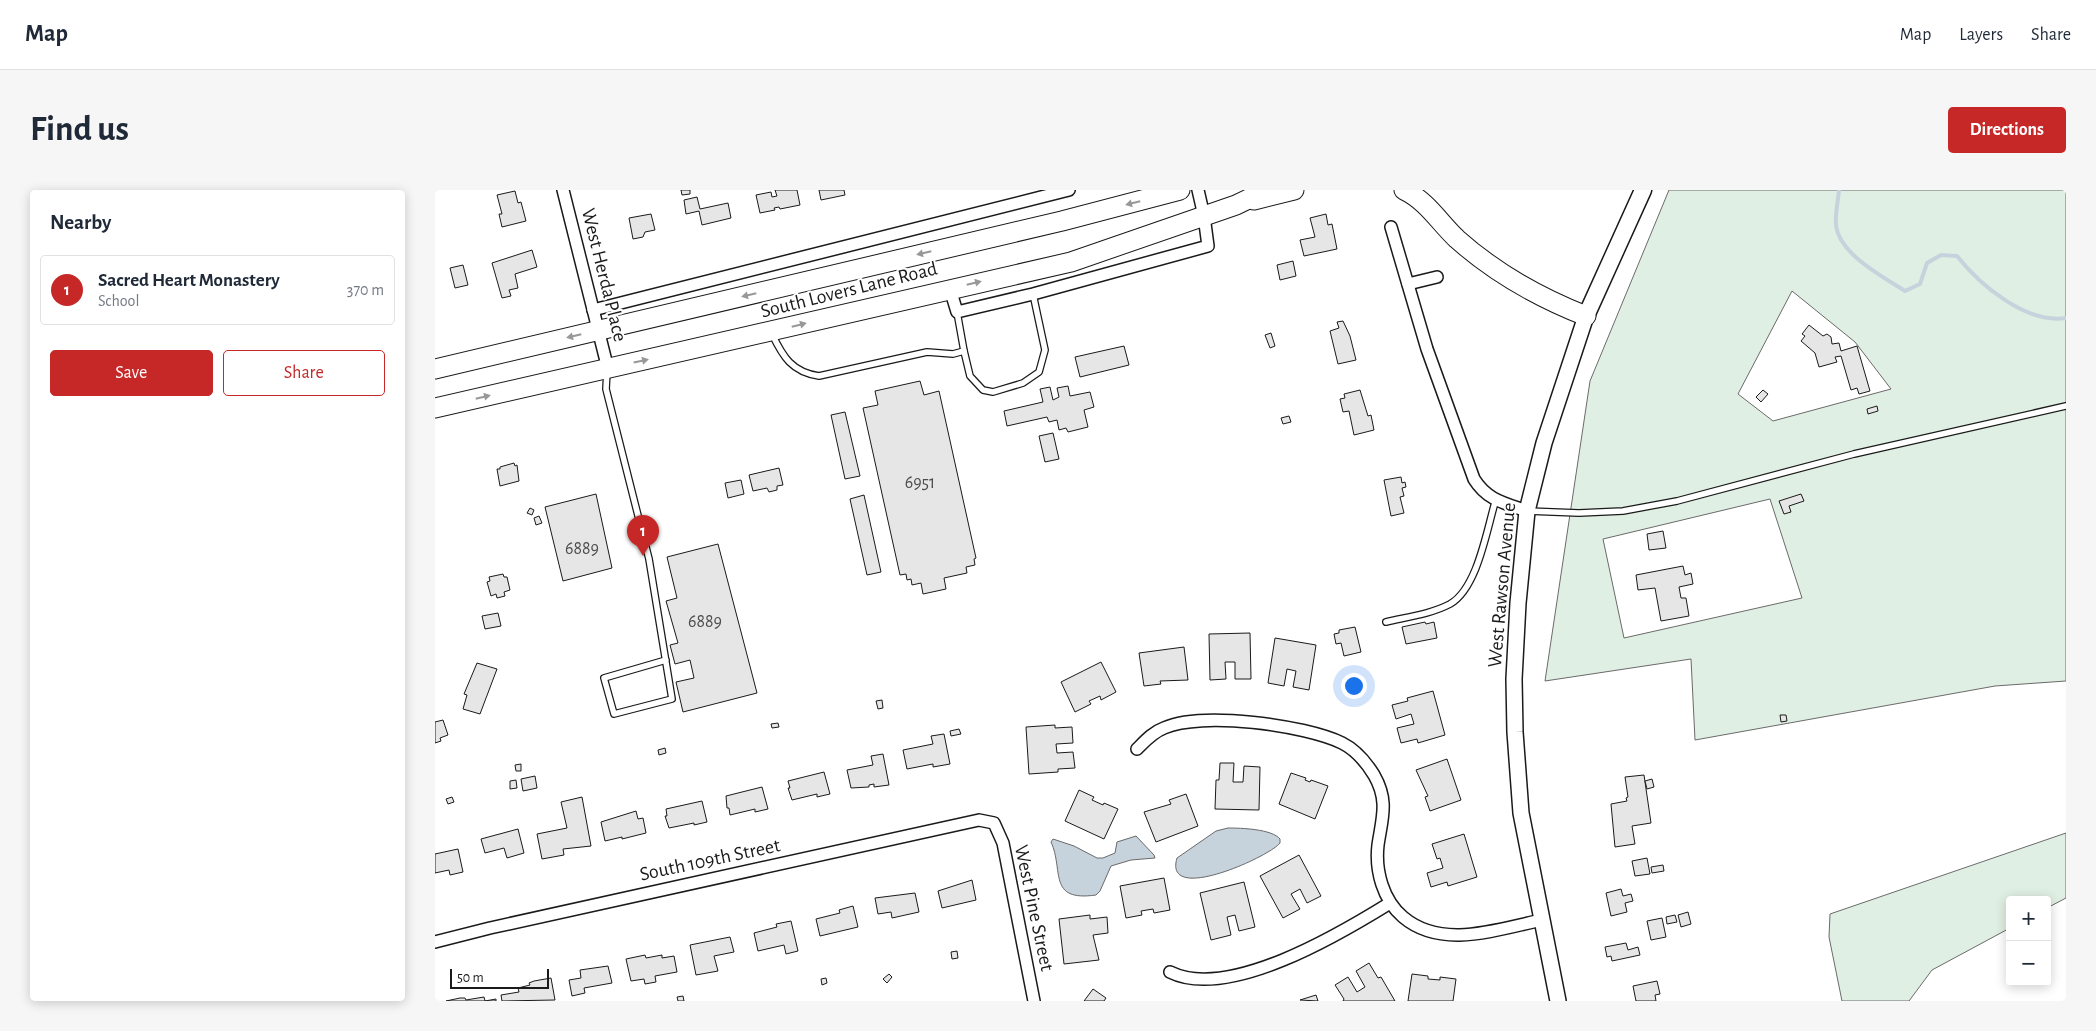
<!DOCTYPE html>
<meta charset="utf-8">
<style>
:root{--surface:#fff;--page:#f6f6f7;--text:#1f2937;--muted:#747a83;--line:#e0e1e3;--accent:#c62828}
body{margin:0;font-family:"Alegreya Sans",sans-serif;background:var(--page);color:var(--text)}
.controls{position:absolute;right:15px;bottom:15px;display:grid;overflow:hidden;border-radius:5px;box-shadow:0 2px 12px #0003}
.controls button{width:45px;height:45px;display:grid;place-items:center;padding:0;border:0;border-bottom:1px solid var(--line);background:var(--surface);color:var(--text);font:25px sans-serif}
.scale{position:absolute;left:15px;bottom:12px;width:99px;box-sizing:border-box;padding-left:5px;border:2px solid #1a1a1a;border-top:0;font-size:14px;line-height:18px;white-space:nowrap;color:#1a1a1a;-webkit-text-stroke:4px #fff;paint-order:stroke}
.you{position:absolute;left:918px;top:495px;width:18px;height:18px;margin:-12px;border:4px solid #fff;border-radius:50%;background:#1a73e8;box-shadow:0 0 0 8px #1a73e833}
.badge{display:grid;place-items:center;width:32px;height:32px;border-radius:50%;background:var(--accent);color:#fff;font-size:16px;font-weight:700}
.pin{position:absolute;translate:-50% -41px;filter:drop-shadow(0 1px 2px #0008)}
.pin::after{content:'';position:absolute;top:26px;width:18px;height:15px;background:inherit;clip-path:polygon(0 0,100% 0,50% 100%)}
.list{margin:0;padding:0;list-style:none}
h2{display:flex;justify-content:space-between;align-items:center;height:65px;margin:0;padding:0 20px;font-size:21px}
h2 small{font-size:16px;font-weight:400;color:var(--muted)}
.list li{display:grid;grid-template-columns:32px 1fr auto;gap:15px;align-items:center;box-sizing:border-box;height:70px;margin:0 10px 10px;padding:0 10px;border:1px solid var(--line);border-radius:5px}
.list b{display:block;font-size:19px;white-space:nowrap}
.list p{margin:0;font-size:16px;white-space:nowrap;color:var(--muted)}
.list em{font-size:16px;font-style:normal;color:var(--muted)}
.actions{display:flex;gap:10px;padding:15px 20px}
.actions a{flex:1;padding:11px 0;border:1px solid var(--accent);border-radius:5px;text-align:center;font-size:18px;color:var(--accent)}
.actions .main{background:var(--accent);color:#fff}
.map{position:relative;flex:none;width:1631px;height:811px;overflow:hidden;border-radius:5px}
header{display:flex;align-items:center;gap:30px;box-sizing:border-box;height:70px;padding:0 25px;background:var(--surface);border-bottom:1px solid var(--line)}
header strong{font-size:24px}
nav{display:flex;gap:28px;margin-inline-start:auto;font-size:18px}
.intro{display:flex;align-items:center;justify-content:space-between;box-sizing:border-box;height:120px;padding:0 30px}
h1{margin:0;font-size:35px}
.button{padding:12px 22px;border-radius:5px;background:var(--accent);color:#fff;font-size:18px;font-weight:700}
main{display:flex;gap:30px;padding:0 30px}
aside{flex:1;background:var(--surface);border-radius:5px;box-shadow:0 2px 12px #0003}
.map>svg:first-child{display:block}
.green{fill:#e0efe3;stroke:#6a6a6a;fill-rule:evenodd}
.water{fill:#c6d2dc;stroke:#6a6a6a}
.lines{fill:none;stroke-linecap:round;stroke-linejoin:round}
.stream{stroke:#c6d2dc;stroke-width:4}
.building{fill:#e6e6e6;stroke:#1a1a1a}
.service-casing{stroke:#1a1a1a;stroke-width:8}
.minor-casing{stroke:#1a1a1a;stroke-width:14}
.tertiary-casing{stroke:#1a1a1a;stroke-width:18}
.secondary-casing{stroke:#1a1a1a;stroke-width:19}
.primary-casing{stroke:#1a1a1a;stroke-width:21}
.service{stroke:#fff;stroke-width:5.5}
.minor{stroke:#fff;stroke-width:11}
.tertiary{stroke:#fff;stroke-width:15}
.secondary{stroke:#fff;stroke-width:16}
.primary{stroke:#fff;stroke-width:19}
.oneway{fill:#989898}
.labels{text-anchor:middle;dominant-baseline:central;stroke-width:4;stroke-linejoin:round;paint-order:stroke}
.number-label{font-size:18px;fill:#4d4d4d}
.street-label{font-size:20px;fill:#1a1a1a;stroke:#fff}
</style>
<header>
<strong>Map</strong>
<nav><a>Map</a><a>Layers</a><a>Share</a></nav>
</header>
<div class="intro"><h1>Find us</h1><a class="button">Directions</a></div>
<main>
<aside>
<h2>Nearby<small></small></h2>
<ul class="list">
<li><span class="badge">1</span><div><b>Sacred Heart Monastery</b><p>School</p></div><em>370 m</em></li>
</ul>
<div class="actions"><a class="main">Save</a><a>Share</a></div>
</aside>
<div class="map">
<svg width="1631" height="811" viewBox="0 0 1631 811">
<rect width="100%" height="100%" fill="#fff"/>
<g class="green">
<path d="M1234 0H1631V491L1560 496 1260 550 1256 469 1110 491 1155 191ZM1357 101 1420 152 1456 199 1338 231 1303 204ZM1335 309 1367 408 1189 448 1168 349Z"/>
<path d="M1631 643V708L1612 718V710H1575V738L1497 780 1474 811H1407L1394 747 1395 724Z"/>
</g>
<g class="water">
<path d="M793 638C806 638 837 639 845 649V653C834 667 728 715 742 668L781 641Z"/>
<path d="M701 646 719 665 720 668 696 670 676 676 665 701 661 705C612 712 629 680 616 652L618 649 639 656 662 668H668L680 663 682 652Z"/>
</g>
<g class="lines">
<path class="stream" d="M1404 0C1403 11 1400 24 1401 35 1404 64 1448 87 1470 101L1485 94 1492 73 1506 65 1522 66C1545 95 1591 134 1631 128"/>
</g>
<g class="building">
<path d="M246 0H255V4L247 5Z"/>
<path d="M340 0H362L365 15 345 19 344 17 339 18 340 20 325 23 321 5 336 2 337 7 342 6Z"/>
<path d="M384 0H409L410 5 386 10Z"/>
<path d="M80 1 83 13 86 12 91 31 67 37 64 24H67L62 5Z"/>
<path d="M262 7 265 19 293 13 296 28 267 35 264 21 251 24 249 10Z"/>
<path d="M216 24 220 40 210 42 208 47 198 49 194 28Z"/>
<path d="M891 24 893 35 897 34 902 59 869 66 865 50 880 47 875 28Z"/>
<path d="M97 60 102 77 80 84 83 98 74 100 76 106 67 108 57 73Z"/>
<path d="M858 71 861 86 845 90 842 75Z"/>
<path d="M28 75 33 95 20 98 15 78Z"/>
<path d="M908 131 915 146 921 170 903 174 895 141 904 138 902 132Z"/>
<path d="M1374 135 1388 146 1392 144 1396 147 1397 154 1404 153 1406 161 1422 156 1435 201 1424 204 1422 198 1416 200 1406 166 1400 167 1402 172 1384 177 1380 163 1366 151 1370 146 1367 144Z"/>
<path d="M836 143 840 156 835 158 830 145Z"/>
<path d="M689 156 694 175 645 187 640 167Z"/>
<path d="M485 191 489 205 504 201 541 368 539 369 540 375 531 377 532 383 509 388 511 399 488 404 486 393 477 395 476 389 472 390 471 384 465 385 428 218 443 215 440 201Z"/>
<path d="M633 196 635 206 655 202 659 217 649 220 653 237 633 242 631 238 624 240 622 230 614 232 612 227 572 236 569 221 608 212 605 199 615 197 618 210 624 207 622 198Z"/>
<path d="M925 200 933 226 936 225 939 240 919 245 914 221 908 222 905 209 910 208 909 204Z"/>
<path d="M1328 200 1333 204 1326 212 1321 207Z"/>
<path d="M1442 216 1443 221 1433 224 1432 219Z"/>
<path d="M410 222 425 286 410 289 396 225Z"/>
<path d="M854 226 856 232 848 234 846 228Z"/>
<path d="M618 243 624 269 610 272 604 246Z"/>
<path d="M79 273 80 276 82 275 84 291 65 296 62 279H65V277Z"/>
<path d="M344 278 348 295 342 296V300L334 302 332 298 318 301 314 285Z"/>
<path d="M966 287 967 293 970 292 971 297 967 298 969 306 965 307 969 323 956 326 949 290Z"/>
<path d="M306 290 309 304 293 308 290 293Z"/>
<path d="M161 304 177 378 128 391 110 317Z"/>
<path d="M1366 304 1369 311 1354 316 1356 322 1349 324 1344 311Z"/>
<path d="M429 305 446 382 432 385 415 309Z"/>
<path d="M95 318 99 320 97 325 92 323Z"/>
<path d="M104 326 107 333 101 335 99 328Z"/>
<path d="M1228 341 1231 358 1214 360 1212 344Z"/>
<path d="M283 354 322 503 248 522 241 492 259 488 255 470 240 474 235 455 243 453 231 411 242 408 232 367Z"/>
<path d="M1248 376 1250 385 1256 383 1258 394 1244 397 1246 408H1251L1254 426 1226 431 1220 398 1203 400 1201 385Z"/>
<path d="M68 384 69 387H72L75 400 69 402 70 406 62 408 61 404 56 406 52 392 55 391 54 387Z"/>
<path d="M63 423 66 436 50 439 47 426Z"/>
<path d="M990 432 991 434 999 432 1002 448 971 454 967 437Z"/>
<path d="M920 437 926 462 909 466 906 453 901 454 899 444 904 443V440Z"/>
<path d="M815 443 816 489H800V472H790L791 489 775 490 774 444Z"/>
<path d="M840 448 881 455 874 500 858 497 861 481 852 479 849 496 833 493Z"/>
<path d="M749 457 753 490 725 491 726 494 709 496 704 463Z"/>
<path d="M666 472 681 502 666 510 665 506 654 511 656 514 640 522 626 492Z"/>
<path d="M42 473 62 479 45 524 28 519 32 505 29 504Z"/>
<path d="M998 501 1010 545 983 553 982 549 966 553 962 538 979 534 976 524 961 529 957 515 973 511 972 508Z"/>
<path d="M447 510 448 518 443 519 441 511Z"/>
<path d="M1345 525H1351L1352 531 1346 532Z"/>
<path d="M8 530 13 545 5 548 6 551 0 553V532Z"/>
<path d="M343 533 344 537 337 538 336 534Z"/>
<path d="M620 535V538L637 537 638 553 621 554 622 563 638 562 640 578 623 579V582L594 584 591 537Z"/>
<path d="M524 539 526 544 516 546 515 541Z"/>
<path d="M509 544 515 574 498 577V574L472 579 468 560 498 554 496 546Z"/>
<path d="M230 558 231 563 224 565 223 560Z"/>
<path d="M448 564 454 595 439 597V594L434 595V597L416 598 412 580 438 575 436 566Z"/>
<path d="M1012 569 1026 610 995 621 990 607 993 606 981 580Z"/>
<path d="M785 573H799L798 592H808L809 576 825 577 824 620 780 619 781 590H784Z"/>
<path d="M86 574V581H81L80 575Z"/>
<path d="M389 582 395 604 382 607V604L357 610 353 598H355L353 591Z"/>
<path d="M856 583 871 588 870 590 875 592 876 590 893 596 880 629 844 614Z"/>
<path d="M1209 585 1216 633 1197 636 1200 654 1180 657 1176 614 1192 611 1191 608 1193 607 1190 587Z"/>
<path d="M100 586 102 598 88 601 86 589Z"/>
<path d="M1217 589 1219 597 1212 599 1210 591Z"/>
<path d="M81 590 82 598 75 599V591Z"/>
<path d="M327 597 333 619 320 622V619L295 625 294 618H292L291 606Z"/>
<path d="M644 600 659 607 657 610 668 615 669 613 683 619 669 649 630 631Z"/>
<path d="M751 604 763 636 721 652 709 622 736 614 734 610Z"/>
<path d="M17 607 19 612 13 614 11 609Z"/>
<path d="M147 607 156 656 128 659 129 665 107 669 102 644 132 638 126 612Z"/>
<path d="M267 611 272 632 259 635V633L234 638 230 626H232L231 619Z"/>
<path d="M201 621 203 629 208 628 211 643 187 649V647L170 651 166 632Z"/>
<path d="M83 639 89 663 72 668 69 658 50 663 46 649Z"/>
<path d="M1029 644 1042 687 1013 696 1012 692 996 697 992 683 1008 678 1005 668 1002 669 997 654Z"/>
<path d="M23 659 28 682 15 685 14 680 0 683V664Z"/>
<path d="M864 665 886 706 872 713 865 699 856 704 865 719 848 728 825 686Z"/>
<path d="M1212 668 1215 684 1200 686 1197 671Z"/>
<path d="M1228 675 1229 681 1217 683 1216 677Z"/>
<path d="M729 688 735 720 719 723 718 719 706 721 707 725 691 728 685 696Z"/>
<path d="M537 690 541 710 507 718 503 701Z"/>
<path d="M809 692 820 737 804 741 800 725 792 727 796 745 776 750 765 703Z"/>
<path d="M1186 699 1188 706 1196 704 1198 711 1190 713 1192 722 1176 726 1171 703Z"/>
<path d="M480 703 484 722 457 728 456 722 443 724 440 708Z"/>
<path d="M418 716 423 737 385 746 381 729 405 723 404 720Z"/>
<path d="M1253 722 1256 734 1246 737 1243 725Z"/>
<path d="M655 725V729L672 727 673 743 658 745 664 770 629 774 624 729Z"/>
<path d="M1240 725 1242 732 1232 734 1231 727Z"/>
<path d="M1227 728 1231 747 1216 750 1212 731Z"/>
<path d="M356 731 363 761 351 764 349 755 323 761 319 743 342 737 341 734Z"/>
<path d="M295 747 299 762 279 766 283 781 261 785 255 755Z"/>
<path d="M1191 753 1193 760 1203 757 1205 765 1177 771 1176 766 1172 767 1170 757Z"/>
<path d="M522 761 523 768 517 769 516 762Z"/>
<path d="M210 765 211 768 227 765V768L239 766 242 782 220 786 221 792 210 794 209 789 196 791 191 769Z"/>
<path d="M934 773 943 788 946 787 960 811H908L909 809 900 795 913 787 922 802 930 797 921 781Z"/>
<path d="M173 776 177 793 149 798 150 803 137 806 134 790 146 788 145 780Z"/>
<path d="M454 784 457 787 452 793 448 789Z"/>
<path d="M977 784 993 786V789L1005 790V787L1021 789 1018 811H973Z"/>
<path d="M116 788 120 810 67 811 66 805 84 802 83 798 95 795 94 793 99 791Z"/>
<path d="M391 788 392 793 387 795 386 789Z"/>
<path d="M1222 791 1225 804 1220 805 1221 811H1201L1198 796Z"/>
<path d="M658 799 671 808 669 811H649Z"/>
<path d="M881 805 883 811 865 810Z"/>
<path d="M248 806 249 811H243L242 807Z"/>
<path d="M49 807 50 811 61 809V811H11L25 808H30L31 810Z"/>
</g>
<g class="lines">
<g class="service-casing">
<g id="service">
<path d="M337 144C348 167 357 182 384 186L492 162 518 164 529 161 522 122"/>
<path d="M529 161 535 186 548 200 558 202 588 193 604 182 610 160 598 104"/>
<path d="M172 181 171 199 214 369 237 509 179 524 169 488 231 470"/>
<path d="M1092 321 1144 323 1188 321 1242 311 1419 264 1631 216"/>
<path d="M951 432C972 427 996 424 1015 414 1043 398 1052 338 1061 309"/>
</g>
</g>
<g class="minor-casing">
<g id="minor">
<path d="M128 0 173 179"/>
<path d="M956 37 992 159 1039 289C1052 310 1069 313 1092 321"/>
<path d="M973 94 1002 87"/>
<path d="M515 99 522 122 598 104 773 56 769 26 763 0"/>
<path d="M158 120 634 0"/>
<path d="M702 559C710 551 718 542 729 538 766 521 870 535 907 553 921 560 931 572 939 585 954 611 947 628 943 655 940 681 948 710 968 727 1007 760 1063 739 1107 730"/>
<path d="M0 752 55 738 544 630 559 633 568 653 599 811"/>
<path d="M735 782C793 811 905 744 955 713"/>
</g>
</g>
<g class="tertiary-casing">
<path id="tertiary" d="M1123 811 1086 623 1080 542 1079 489 1083 413 1092 321 1109 253 1151 126"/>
</g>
<g class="secondary-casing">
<path id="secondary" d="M1151 126 1208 0"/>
</g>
<g class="primary-casing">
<g id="primary">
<path d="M969 0C992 11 1004 32 1022 49 1059 82 1105 108 1151 126"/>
<path d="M819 10 859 0"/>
<path d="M0 179 627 31 745 0"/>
<path d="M0 218 636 72 801 15 832 0"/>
</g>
</g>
<use href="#service" class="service"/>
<use href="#minor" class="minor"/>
<use href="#tertiary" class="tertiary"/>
<use href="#secondary" class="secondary"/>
<use href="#primary" class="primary"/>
</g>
<defs><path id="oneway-solid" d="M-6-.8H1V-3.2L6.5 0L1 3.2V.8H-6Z" transform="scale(1.25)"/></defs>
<g class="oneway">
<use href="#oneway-solid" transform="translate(698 13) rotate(166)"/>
<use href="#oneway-solid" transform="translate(489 63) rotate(167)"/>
<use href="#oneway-solid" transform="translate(539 93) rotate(-13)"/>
<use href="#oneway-solid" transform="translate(314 105) rotate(167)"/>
<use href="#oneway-solid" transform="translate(364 135) rotate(-14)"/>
<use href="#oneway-solid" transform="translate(139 146) rotate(167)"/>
<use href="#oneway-solid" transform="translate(206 171) rotate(-12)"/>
<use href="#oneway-solid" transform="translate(48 207) rotate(-13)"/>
</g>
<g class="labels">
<g class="number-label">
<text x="485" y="293">6951</text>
<text x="147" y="359">6889</text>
<text x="270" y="432">6889</text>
</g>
<g class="street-label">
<text transform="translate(169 85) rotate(76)">West Herda Place</text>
<text transform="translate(414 100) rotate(-14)">South Lovers Lane Road</text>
<text transform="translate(1067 395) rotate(-85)">West Rawson Avenue</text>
<text transform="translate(275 670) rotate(-12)">South 109th Street</text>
<text transform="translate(599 718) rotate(78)">West Pine Street</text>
</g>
</g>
</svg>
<div class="controls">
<button>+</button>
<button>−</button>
</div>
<div class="scale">50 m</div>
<div class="you"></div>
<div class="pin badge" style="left:208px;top:366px">1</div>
</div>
</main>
